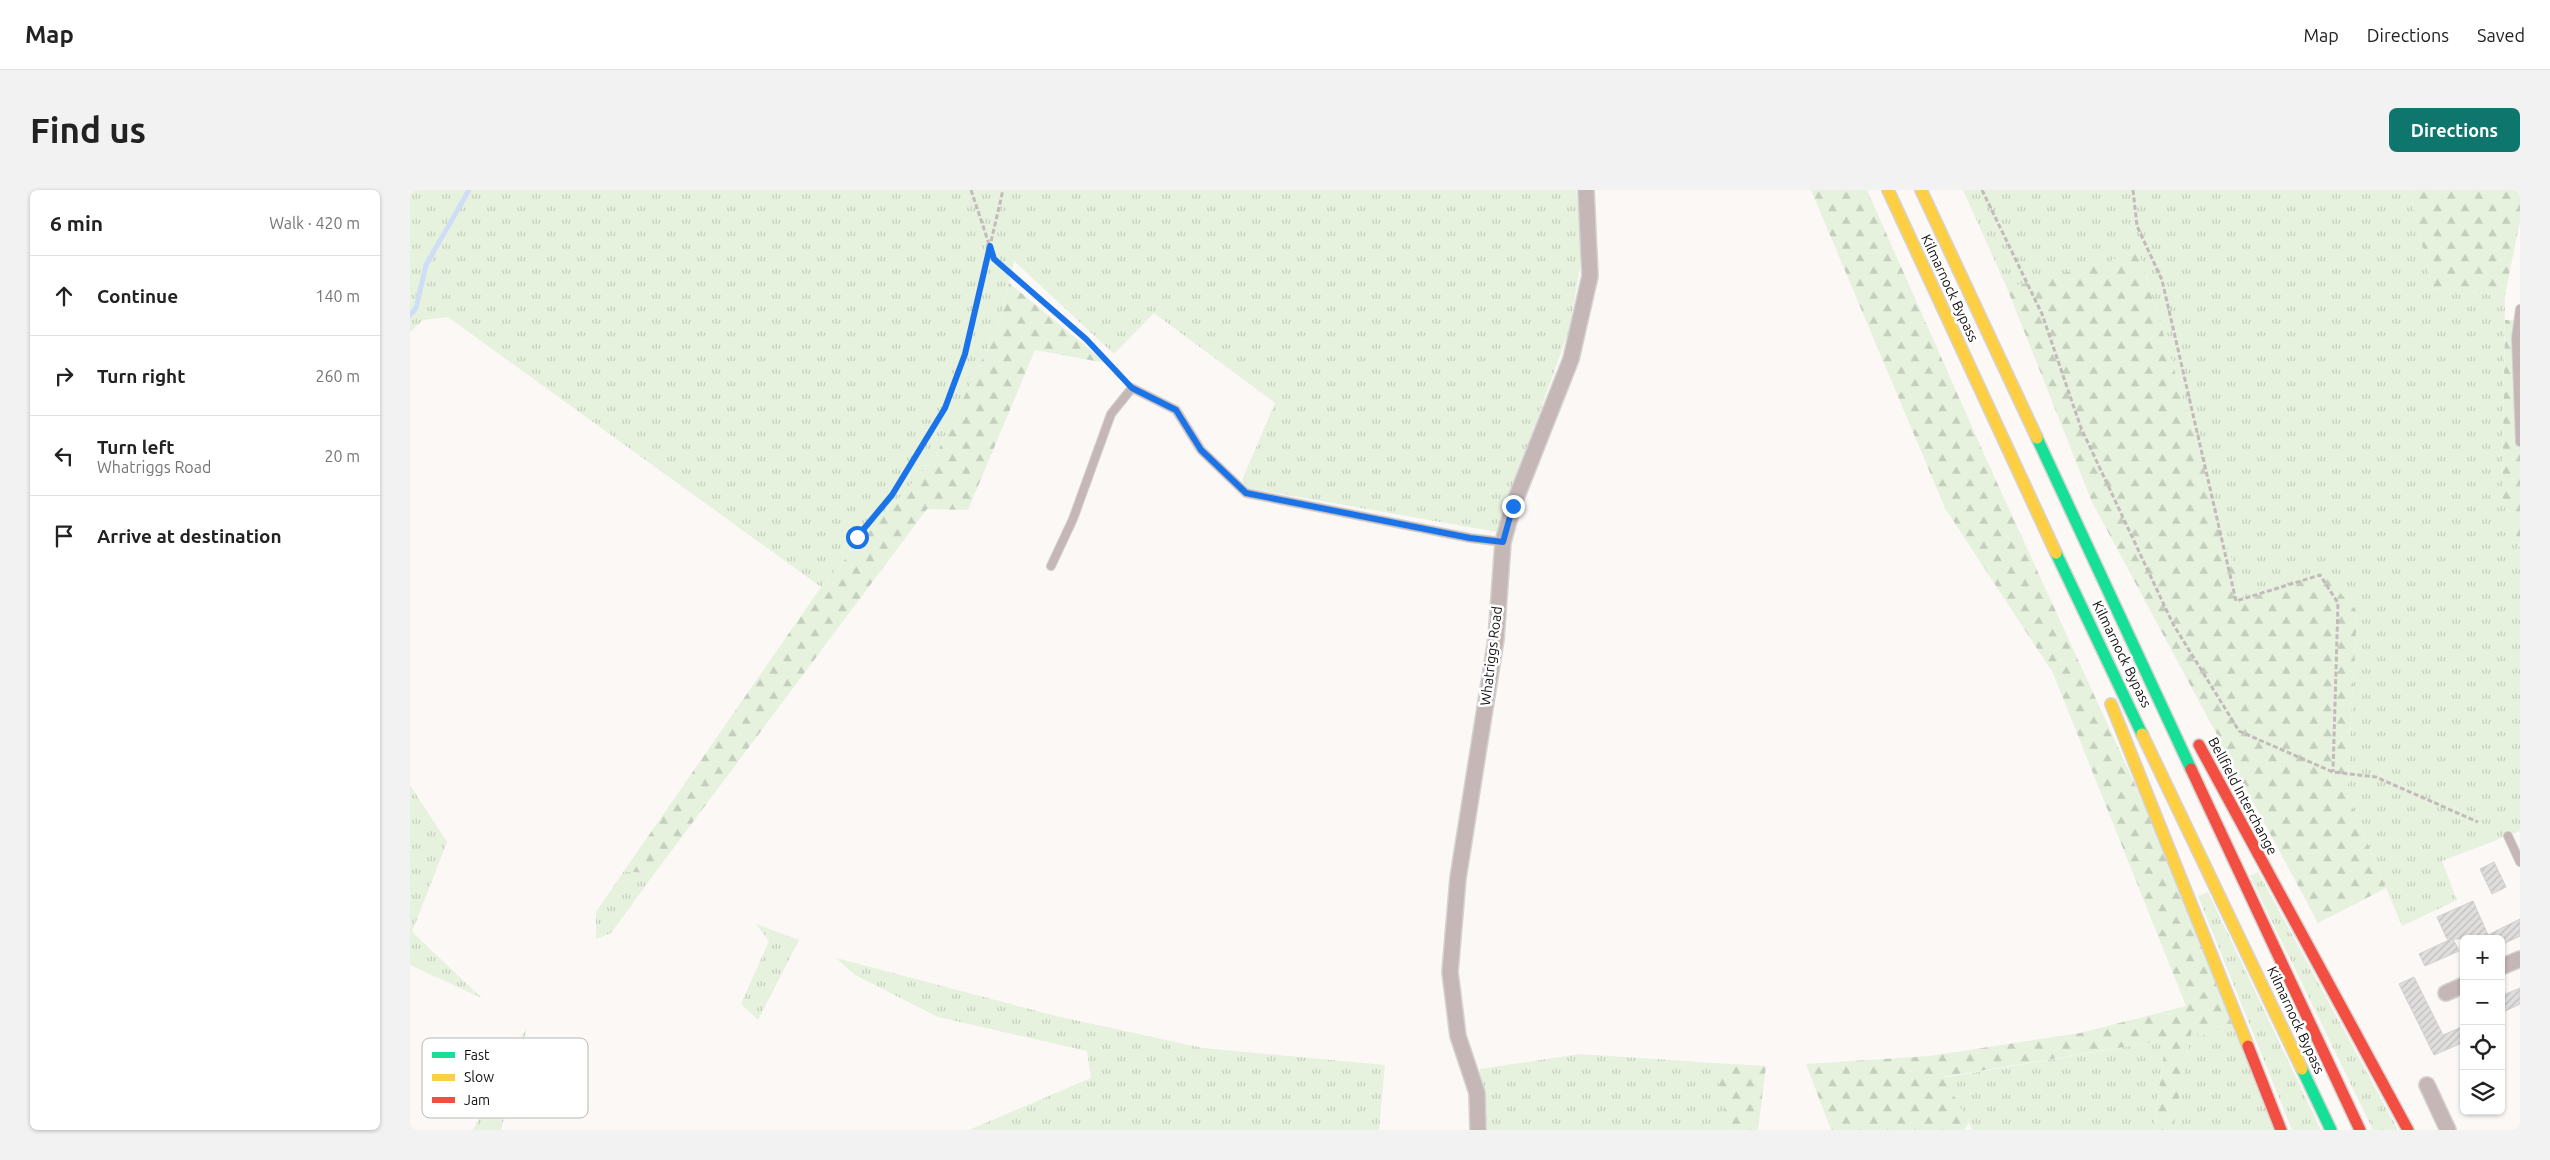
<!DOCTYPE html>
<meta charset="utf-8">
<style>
:root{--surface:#fff;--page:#f2f2f2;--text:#222;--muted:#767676;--line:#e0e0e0;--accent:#0f766e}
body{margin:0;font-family:Ubuntu,sans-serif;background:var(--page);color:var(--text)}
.controls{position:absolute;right:15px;bottom:15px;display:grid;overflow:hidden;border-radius:8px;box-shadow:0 1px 4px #0004}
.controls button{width:45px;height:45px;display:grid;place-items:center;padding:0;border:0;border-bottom:1px solid var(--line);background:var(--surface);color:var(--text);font:25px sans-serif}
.stop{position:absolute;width:15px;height:15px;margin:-11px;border:4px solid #1a73e8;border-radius:50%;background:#fff}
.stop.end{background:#1a73e8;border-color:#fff;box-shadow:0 1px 5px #0008}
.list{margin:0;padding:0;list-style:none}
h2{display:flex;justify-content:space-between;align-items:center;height:65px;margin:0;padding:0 20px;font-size:21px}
h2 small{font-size:16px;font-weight:400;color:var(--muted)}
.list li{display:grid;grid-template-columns:32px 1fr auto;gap:15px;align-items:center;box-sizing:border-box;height:80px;padding:0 20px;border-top:1px solid var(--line)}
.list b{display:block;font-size:19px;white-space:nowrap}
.list p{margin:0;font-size:16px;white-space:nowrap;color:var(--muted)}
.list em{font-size:16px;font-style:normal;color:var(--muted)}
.icon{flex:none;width:28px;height:28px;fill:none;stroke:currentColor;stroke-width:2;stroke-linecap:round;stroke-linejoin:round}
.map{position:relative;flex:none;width:2110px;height:940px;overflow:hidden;border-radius:8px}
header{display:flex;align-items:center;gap:30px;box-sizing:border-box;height:70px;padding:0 25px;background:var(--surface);border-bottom:1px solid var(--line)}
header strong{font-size:24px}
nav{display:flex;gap:28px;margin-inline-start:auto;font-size:18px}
.intro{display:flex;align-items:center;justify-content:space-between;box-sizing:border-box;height:120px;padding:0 30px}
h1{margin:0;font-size:35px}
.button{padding:12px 22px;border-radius:8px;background:var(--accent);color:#fff;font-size:18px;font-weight:700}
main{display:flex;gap:30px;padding:0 30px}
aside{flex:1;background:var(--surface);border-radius:8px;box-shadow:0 1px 4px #0004}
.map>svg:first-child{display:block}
.grass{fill:url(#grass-tufts)}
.forest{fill:url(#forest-firs)}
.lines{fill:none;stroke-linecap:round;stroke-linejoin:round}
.stream{stroke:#d0ddf7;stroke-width:5}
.building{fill:url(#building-hatch);stroke:#d2d0d0}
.lane-casing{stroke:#d5d3d2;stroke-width:10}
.street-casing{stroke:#d5d3d2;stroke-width:18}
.fast-casing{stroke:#d5d3d2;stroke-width:14}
.slow-casing{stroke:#d5d3d2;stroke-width:14}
.jam-casing{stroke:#d5d3d2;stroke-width:14}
.path{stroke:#c2bbb9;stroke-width:3;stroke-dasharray:5 2.5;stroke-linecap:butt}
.lane{stroke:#c4b7b5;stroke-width:8}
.street{stroke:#c4b7b5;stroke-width:15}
.fast{stroke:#16e098;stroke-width:11}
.slow{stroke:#ffcf43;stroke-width:11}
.jam{stroke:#f24e42;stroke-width:11}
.route{stroke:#1a73e8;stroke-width:6}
.labels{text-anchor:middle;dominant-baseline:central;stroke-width:5;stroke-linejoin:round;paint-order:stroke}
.street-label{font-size:14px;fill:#131110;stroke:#fff}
.key{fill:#fff;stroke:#b8b8b7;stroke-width:1}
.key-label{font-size:14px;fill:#131110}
</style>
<header>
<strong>Map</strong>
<nav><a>Map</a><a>Directions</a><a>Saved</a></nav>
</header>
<div class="intro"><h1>Find us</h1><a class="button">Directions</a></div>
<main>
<aside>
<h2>6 min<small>Walk · 420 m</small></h2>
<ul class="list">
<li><svg class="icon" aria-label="ahead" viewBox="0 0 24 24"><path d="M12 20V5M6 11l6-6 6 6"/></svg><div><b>Continue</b></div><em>140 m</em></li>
<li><svg class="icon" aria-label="right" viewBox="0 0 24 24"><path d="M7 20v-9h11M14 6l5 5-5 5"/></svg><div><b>Turn right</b></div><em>260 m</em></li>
<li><svg class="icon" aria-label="left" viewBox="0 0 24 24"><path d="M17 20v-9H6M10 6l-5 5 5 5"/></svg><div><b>Turn left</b><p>Whatriggs Road</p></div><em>20 m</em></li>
<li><svg class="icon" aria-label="arrive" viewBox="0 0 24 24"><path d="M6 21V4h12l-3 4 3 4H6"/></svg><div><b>Arrive at destination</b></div></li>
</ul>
</aside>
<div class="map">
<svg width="2110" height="940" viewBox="0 0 2110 940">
<defs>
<pattern id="grass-tufts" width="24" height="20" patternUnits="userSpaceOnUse" patternTransform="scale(1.25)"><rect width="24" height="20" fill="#e6f2de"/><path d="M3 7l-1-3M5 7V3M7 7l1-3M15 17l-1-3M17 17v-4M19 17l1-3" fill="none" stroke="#c4cebd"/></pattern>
<pattern id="forest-firs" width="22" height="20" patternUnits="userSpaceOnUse" patternTransform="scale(1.25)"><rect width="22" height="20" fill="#e6f2de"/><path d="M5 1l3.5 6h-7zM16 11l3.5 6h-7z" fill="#c4cebd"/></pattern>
<pattern id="building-hatch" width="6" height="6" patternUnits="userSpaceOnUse" patternTransform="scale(1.25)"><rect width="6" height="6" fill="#e0dedd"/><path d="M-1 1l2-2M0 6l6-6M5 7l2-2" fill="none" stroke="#bfbdbd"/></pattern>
</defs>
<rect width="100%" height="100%" fill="#fbf8f6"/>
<g class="grass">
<path d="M0 0H1166L1173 61 1159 140 1087 342 838 298 832 290 865 213 744 123 704 164 604 71 588 137 525 267 411 397 38 127 13 130 0 142Z"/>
<path d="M1553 0H1999L2023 98 2095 105 2092 306 2110 358V641L2032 671 2047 710 1992 736 1937 604 1947 422 1913 384 1834 410 1729 63 1597 98Z"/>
<path d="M0 595 37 652 2 742 72 808 0 775Z"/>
<path d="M214 681 244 684 201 743 186 749V722Z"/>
<path d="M1848 682 1988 940H1980L1962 909 1963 940 1840 686Z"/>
<path d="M1798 702 1911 940H1882L1788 706Z"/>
<path d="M346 734 389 750 348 830 331 814 359 751Z"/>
<path d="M426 768 646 826 793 858 975 875 969 940H559L681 888 677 861 528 827 445 785Z"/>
<path d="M1783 832 1822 834 1864 940H1763Z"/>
<path d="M117 837 91 940H63Z"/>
<path d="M1756 850 1743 940H1563L1532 888Z"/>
<path d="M1170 864 1304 873 1319 940H1073L1070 879Z"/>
</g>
<g class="forest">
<path d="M1401 0H1457L1578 273 1760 671 1822 834 1789 847 1783 834 1763 940H1743L1756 850 1533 887 1559 932 1554 940H1421L1396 874 1520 866 1670 843 1776 816 1643 483 1535 318Z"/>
<path d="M1999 0H2110V31L2095 105 2023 98Z"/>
<path d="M1729 63 1834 410 1913 383 1947 422 1937 604 1976 698 1908 733 1682 312 1597 98Z"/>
<path d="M599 93 696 173 625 160 558 320 517 319 244 684 214 681 411 397 525 267 588 137Z"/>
<path d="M2095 130H2110V358L2092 306Z"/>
<path d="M1304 873 1356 876 1348 940H1319Z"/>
<path d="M1962 909 1980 940H1963L1958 914Z"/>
</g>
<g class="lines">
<path class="stream" d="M0 125 6 118 16 75 59 0"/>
</g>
<g class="building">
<path d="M2084 672 2096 697 2082 704 2070 679Z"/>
<path d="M2063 711 2078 745 2110 729V746L2091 755V749H2043L2049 761 2015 776 2009 764 2041 749H2037L2027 727Z"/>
<path d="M2004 787 2033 845 2054 836V852L2024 865 1989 794Z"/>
<path d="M2110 798V814L2091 823V806Z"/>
</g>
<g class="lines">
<g class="lane-casing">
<g id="lane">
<path d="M2110 119 2106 148 2110 252"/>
<path d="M641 376 663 329 701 224 722 198 766 220 791 260 836 303 1060 348 1093 352"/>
<path d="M2098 646 2110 672"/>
</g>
</g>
<g class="street-casing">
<g id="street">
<path d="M2091 777 2110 769"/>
<path d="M2036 803 2054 795"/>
<path d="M2017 895 2038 940"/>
<path d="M1068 940 1067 903 1048 846 1040 782 1048 688 1086 449 1093 352 1103 316 1161 169 1180 86 1176 0"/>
</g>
</g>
<g class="fast-casing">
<g id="fast">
<path d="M1627 248 1781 579"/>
<path d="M1646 363 1732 544"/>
<path d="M1892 879 1921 940"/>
</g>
</g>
<g class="slow-casing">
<g id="slow">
<path d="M1478 0 1646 363"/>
<path d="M1511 0 1627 248"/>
<path d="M1701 514 1838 856"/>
<path d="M1732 544 1892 879"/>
</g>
</g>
<g class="jam-casing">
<g id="jam">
<path d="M1789 555 1998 940"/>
<path d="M1781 579 1950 940"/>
<path d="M1838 856 1871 940"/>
</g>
</g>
<g class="path">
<path d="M561 0 584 69 676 149 715 190"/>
<path d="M1572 0 1632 124 1671 238 1763 434 1829 541 1923 582 1966 587 2068 632"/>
<path d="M1723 0 1727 36 1752 90 1826 411 1910 385 1928 413 1923 582"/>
<path d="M447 347 482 305 535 218 555 164 593 0"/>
</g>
<use href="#lane" class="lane"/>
<use href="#street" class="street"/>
<use href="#fast" class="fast"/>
<use href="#slow" class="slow"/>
<use href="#jam" class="jam"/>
</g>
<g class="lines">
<path class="route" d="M447 347 482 305 535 218 555 164 580 56 584 69 676 149 722 198 766 220 791 260 836 303 1060 348 1093 352 1103 316"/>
</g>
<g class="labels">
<g class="street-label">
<text transform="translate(1540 98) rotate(65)">Kilmarnock Bypass</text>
<text transform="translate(1712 464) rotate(64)">Kilmarnock Bypass</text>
<text transform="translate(1081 466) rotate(-83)">Whatriggs Road</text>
<text transform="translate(1833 606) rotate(62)">Bellfield Interchange</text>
<text transform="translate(1886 830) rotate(65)">Kilmarnock Bypass</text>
</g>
</g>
<rect x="12" y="848" width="166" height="80" rx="8" class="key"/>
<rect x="22" y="862" width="23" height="6" fill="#16e098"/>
<rect x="22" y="884" width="23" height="7" fill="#ffcf43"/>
<rect x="22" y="907" width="23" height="6" fill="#f24e42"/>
<g class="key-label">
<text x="54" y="870">Fast</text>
<text x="54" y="892">Slow</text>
<text x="54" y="915">Jam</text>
</g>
</svg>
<div class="controls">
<button>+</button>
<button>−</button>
<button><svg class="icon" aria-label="locate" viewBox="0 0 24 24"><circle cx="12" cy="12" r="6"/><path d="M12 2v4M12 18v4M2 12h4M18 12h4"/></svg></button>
<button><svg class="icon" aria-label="layers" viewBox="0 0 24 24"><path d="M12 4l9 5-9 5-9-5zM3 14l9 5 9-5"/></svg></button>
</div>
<div class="stop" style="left:447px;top:347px"></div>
<div class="stop end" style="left:1103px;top:316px"></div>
</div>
</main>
